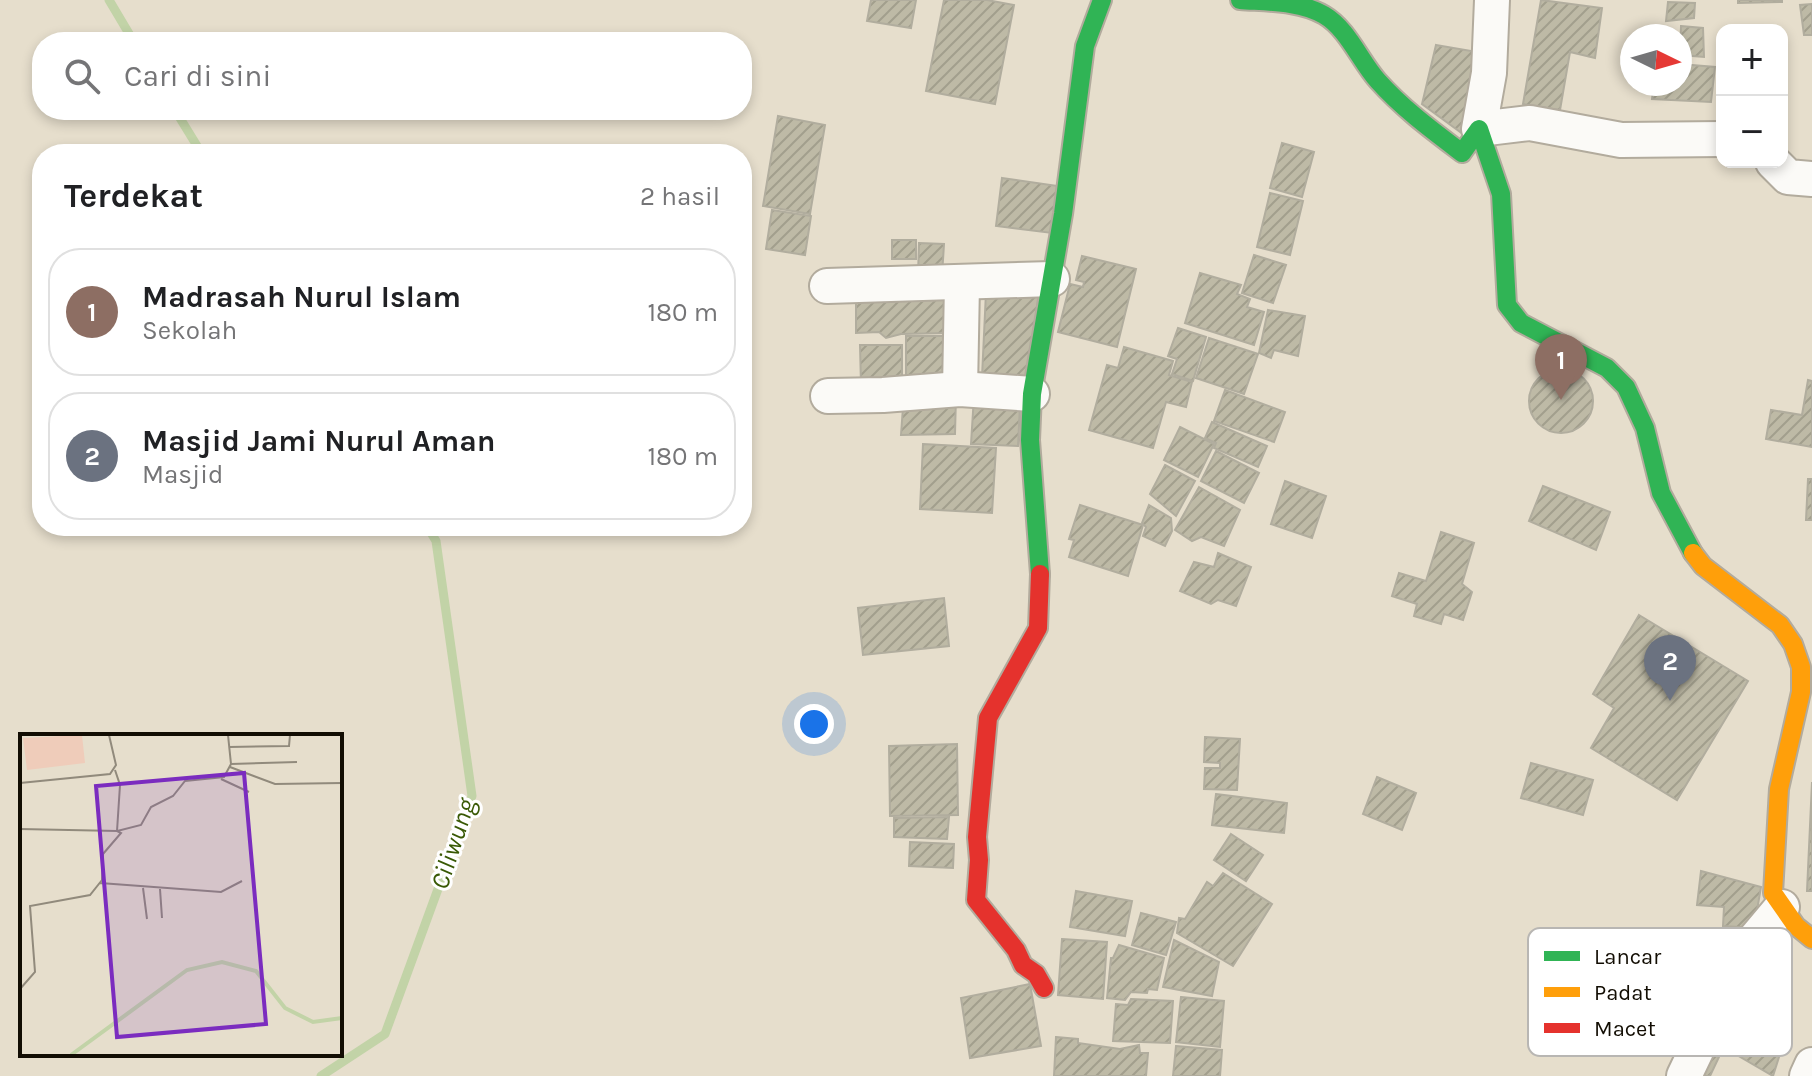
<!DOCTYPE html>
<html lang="id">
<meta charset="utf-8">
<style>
:root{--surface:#fff;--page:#f2f2f2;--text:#202124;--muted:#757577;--line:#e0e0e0;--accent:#5c5649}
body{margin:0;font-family:Karla,sans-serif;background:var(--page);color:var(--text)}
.controls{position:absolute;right:24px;top:24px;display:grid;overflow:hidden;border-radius:16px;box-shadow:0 4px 12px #0003}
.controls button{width:72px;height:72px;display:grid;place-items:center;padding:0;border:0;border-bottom:2px solid var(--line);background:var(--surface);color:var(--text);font:40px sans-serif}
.compass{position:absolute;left:1620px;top:24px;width:72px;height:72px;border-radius:50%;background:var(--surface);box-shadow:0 4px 12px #0003;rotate:95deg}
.you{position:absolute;left:814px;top:724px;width:28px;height:28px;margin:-20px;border:6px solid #fff;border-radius:50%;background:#1a73e8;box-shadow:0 0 0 12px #1a73e833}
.badge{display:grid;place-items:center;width:52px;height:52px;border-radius:50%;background:var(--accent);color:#fff;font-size:26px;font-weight:700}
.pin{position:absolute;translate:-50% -66px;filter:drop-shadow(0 2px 4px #0008)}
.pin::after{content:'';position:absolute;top:42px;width:28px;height:24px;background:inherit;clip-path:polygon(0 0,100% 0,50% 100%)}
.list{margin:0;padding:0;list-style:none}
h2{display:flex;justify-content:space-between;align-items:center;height:104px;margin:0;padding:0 32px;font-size:34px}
h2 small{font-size:26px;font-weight:400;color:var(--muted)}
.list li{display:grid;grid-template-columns:52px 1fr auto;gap:24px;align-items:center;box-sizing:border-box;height:128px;margin:0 16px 16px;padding:0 16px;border:2px solid var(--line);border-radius:32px}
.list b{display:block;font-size:30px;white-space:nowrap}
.list p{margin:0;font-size:26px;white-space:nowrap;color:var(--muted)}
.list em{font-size:26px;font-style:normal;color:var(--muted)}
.icon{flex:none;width:44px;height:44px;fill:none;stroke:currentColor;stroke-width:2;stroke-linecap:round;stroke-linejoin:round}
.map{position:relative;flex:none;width:1812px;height:1076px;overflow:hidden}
.search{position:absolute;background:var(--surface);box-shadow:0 4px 12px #0003;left:32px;top:32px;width:720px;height:88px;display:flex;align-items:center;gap:20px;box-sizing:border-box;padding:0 28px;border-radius:32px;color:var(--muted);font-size:30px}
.panel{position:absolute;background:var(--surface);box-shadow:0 4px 12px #0003;left:32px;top:144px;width:720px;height:392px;border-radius:32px}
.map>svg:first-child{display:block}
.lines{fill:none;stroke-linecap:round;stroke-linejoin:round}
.stream{stroke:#c2d3a7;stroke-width:9}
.building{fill:url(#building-hatch);stroke:#b1ad9e;stroke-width:2}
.street-casing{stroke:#b2ab9d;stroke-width:38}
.fast-casing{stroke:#b2ab9d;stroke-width:22}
.slow-casing{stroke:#b2ab9d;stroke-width:22}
.jam-casing{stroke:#b2ab9d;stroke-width:22}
.street{stroke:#fbfaf7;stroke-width:34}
.fast{stroke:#30b455;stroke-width:18}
.slow{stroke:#ff9f0a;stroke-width:18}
.jam{stroke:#e5322d;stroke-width:18}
.labels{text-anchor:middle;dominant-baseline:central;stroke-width:6;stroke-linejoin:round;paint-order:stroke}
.water-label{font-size:26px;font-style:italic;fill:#395905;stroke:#fff}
.inset-river{fill:none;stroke:#c2d3a7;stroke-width:4}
.inset-road{fill:none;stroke:#918a7c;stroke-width:2}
.view{fill:#7b2cbf;fill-opacity:0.15;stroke:#7b2cbf;stroke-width:4}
.inset-edge{fill:none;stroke:#120d03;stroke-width:4}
.key{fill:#fff;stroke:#b8b6b3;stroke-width:2}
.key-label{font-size:22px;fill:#120d03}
</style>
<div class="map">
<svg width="1812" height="1076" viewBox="0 0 1812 1076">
<defs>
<pattern id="building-hatch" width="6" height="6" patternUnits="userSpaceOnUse" patternTransform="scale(2)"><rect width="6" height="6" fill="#bebaa6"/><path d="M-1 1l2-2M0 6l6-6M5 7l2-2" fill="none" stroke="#a29f8d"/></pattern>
</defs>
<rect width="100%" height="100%" fill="#e6decc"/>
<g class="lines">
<g class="stream">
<path d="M109 0 134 42"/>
<path d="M175 110 202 154"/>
<path d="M321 1076 385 1034 472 796 436 541 427 526"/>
</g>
</g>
<g class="building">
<path d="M871 0H916L911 28 867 21Z"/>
<path d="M944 0H987L1014 5 995 104 926 91Z"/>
<path d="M1541 0 1602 8 1595 58 1570 52 1560 110 1523 104Z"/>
<path d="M1738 0H1782V2L1738 3Z"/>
<path d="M1668 2 1695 3 1694 18 1666 21Z"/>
<path d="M1812 4V35H1804L1800 5Z"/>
<path d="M1681 26 1703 28 1704 57 1680 55Z"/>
<path d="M1436 45 1483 53 1467 137 1422 104Z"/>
<path d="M1680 64 1715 67 1711 102 1652 99 1654 84H1680Z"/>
<path d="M778 116 825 125 810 214 763 206Z"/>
<path d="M1282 143 1314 152 1302 197 1270 188Z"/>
<path d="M1002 178 1058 186 1052 233 996 226Z"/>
<path d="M1270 193 1303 201 1290 255 1257 247Z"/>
<path d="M772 210 811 216 805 255 766 249Z"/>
<rect x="892" y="240" width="24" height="19"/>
<path d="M919 243 944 244 942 276 918 275Z"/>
<path d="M1254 255 1286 265 1273 303 1242 293Z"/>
<path d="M1082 256 1136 269 1117 347 1058 332 1070 284 1083 287 1084 282 1076 280Z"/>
<path d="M1200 273 1241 285 1237 294 1250 299 1247 307 1264 312 1254 345 1185 323Z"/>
<path d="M1039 290 1028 379 982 377 986 292Z"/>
<path d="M951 291 949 333 901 334 886 338 879 332 856 333V301Z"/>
<path d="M1268 310 1305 316 1298 356 1274 350 1271 358 1259 353Z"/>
<path d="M1178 328 1206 337 1193 381 1172 374 1177 359 1168 356Z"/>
<path d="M906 336H948V382L906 376Z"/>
<path d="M1209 338 1258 354 1244 394 1196 378Z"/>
<path d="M860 345H902V385H861Z"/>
<path d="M1124 347 1173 361 1169 375 1192 382 1186 407 1166 402 1153 448 1089 430 1107 365 1118 368Z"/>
<circle cx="1561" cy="401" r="32"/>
<path d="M1808 380 1812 381V447L1766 439 1771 410 1802 415Z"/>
<path d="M1225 390 1285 412 1274 442 1214 421Z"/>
<path d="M956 396 955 434 901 435 903 407Z"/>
<path d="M974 396 1020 405 1018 446 971 444Z"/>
<path d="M1212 422 1267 446 1258 467 1214 448 1216 443 1205 438Z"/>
<path d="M1180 427 1214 444 1198 477 1164 460Z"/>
<path d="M923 444 996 448 992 513 920 509Z"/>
<path d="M1216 451 1259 473 1244 503 1201 481Z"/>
<path d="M1165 465 1195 481 1176 516 1150 494Z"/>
<path d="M1808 479H1812V520H1806Z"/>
<path d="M1285 481 1326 496 1312 538 1271 524Z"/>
<path d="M1543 486 1610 512 1596 550 1529 521Z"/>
<path d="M1199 487 1240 510 1224 546 1201 537 1192 541 1175 530Z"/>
<path d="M1080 505 1143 525 1128 576 1069 557 1074 540 1069 539Z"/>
<path d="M1149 505 1171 518 1172 531 1165 546 1143 536 1146 527 1142 523Z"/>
<path d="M1441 532 1474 543 1462 584 1472 592 1463 620 1444 614 1441 624 1414 616 1417 604 1392 596 1399 573 1426 581Z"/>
<path d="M1218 553 1251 567 1236 606 1218 600 1211 604 1180 591 1194 562 1214 567Z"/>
<path d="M944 598 949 646 863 655 858 608Z"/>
<path d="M1639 615 1748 681 1677 800 1591 748 1614 708 1593 694Z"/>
<path d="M1205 737 1240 739 1237 790 1204 789 1205 768H1220V763L1204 762Z"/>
<path d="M957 744 958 815 890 816 889 746Z"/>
<path d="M1531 763 1593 780 1583 815 1521 798Z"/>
<path d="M1377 777 1416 793 1402 830 1363 814Z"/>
<path d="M1812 782V891H1807Z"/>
<path d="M1216 794 1287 803 1284 833 1212 825Z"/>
<path d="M949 817 947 839 894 837V818Z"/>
<path d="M1231 834 1263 855 1246 881 1214 860Z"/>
<path d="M910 842 954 844 953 868 909 866Z"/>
<path d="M1701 871 1761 887 1754 928 1723 926 1724 907 1697 905Z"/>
<path d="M1223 873 1272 904 1233 966 1177 933 1179 918 1185 919 1207 882 1213 886Z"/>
<path d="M1076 891 1132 901 1125 936 1070 927Z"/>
<path d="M1141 913 1176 922 1166 955 1132 945Z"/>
<path d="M1062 939 1107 942 1103 999 1058 995Z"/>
<path d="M1174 940 1219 962 1212 996 1163 987Z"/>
<path d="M1119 945 1164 958 1157 990 1148 989 1147 993 1131 992 1125 1000 1107 998 1111 958H1113Z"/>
<path d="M1030 984 1041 1046 970 1058 961 998Z"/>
<path d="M1181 997 1224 1001 1220 1047 1176 1042Z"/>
<path d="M1131 999 1173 1001 1170 1043 1113 1041 1116 1004 1128 1005Z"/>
<path d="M1749 1023 1786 1035 1773 1076 1737 1055Z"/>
<path d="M1056 1037 1078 1039V1043L1120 1049 1139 1045 1140 1053H1148L1146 1076H1054Z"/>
<path d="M1176 1046 1222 1050 1220 1076H1173Z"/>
<path d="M1698 1047 1719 1057 1710 1076H1699Z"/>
</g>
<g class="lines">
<g class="street-casing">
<g id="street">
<path d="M1492 0 1489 73 1479 129 1530 123 1621 140 1722 139"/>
<path d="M1773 162 1788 177 1812 179"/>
<path d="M827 286 1052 279"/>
<path d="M960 389 962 284"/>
<path d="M828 396 883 395 960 389 1032 394"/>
<path d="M1684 1076 1709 1024 1730 969 1782 907"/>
<path d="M1807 1076 1812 1065"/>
</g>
</g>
<g class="fast-casing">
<g id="fast">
<path d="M1240 0C1267 2 1300 1 1324 15 1348 29 1360 61 1378 81 1403 109 1433 131 1462 153L1479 129 1501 194 1507 305 1521 323 1607 368 1626 387 1645 428 1661 493 1693 553"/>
<path d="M1040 574 1030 440 1032 394 1063 214 1085 46 1102 0"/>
</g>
</g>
<g class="slow-casing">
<path id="slow" d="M1693 553 1703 566 1780 625 1793 644 1801 667V692L1779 789 1773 893 1796 926 1812 939"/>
</g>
<g class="jam-casing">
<path id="jam" d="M1040 574 1038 628 988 718 977 837 979 860 976 900 1016 950 1023 965 1036 974 1044 988"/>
</g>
<use href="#street" class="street"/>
<use href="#fast" class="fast"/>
<use href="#slow" class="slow"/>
<use href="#jam" class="jam"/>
</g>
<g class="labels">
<g class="water-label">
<text transform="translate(453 844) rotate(-72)">Ciliwung</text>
</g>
</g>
<g transform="translate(20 734)">
<rect width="322" height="322" fill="#e6decc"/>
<path d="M62 1 65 29 7 36 3 4Z" fill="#efccba"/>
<path class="inset-river" d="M51 321 167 236 202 228 236 237 265 274 293 288 322 284"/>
<path class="inset-road" d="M209 13 269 12 270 1M211 30 277 28M210 33 255 50 322 49M201 45 229 58M0 49 90 40 96 31 89 1M0 95 97 97 100 51 95 36M80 149 201 158 222 147M123 154 127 185M140 155 142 184M0 255 15 238 10 172 70 161 82 146 83 120 101 99 97 97 121 91 131 73 153 62 165 47 204 43 211 30 208 1"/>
<path class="view" d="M224 39 246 290 97 303 76 52Z"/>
<rect width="322" height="322" class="inset-edge"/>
</g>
<rect x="1528" y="928" width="264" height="128" rx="12" class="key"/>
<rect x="1544" y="951" width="36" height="10" fill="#30b455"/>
<rect x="1544" y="987" width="36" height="10" fill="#ff9f0a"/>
<rect x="1544" y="1023" width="36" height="10" fill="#e5322d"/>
<g class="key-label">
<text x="1594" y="964">Lancar</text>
<text x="1594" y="1000">Padat</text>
<text x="1594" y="1036">Macet</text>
</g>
</svg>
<div class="controls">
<button>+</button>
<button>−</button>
</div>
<svg class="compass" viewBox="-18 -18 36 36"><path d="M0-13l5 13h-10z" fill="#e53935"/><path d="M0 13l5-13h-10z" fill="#757577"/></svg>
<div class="you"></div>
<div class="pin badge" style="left:1561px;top:400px;background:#8d6e63">1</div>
<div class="pin badge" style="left:1670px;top:701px;background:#6b7280">2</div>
<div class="search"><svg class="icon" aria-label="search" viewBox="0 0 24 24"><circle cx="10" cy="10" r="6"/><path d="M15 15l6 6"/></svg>Cari di sini</div>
<section class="panel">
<h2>Terdekat<small>2 hasil</small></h2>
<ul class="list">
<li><span class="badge" style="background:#8d6e63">1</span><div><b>Madrasah Nurul Islam</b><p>Sekolah</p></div><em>180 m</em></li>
<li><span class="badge" style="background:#6b7280">2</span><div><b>Masjid Jami Nurul Aman</b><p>Masjid</p></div><em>180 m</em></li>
</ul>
</section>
</div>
